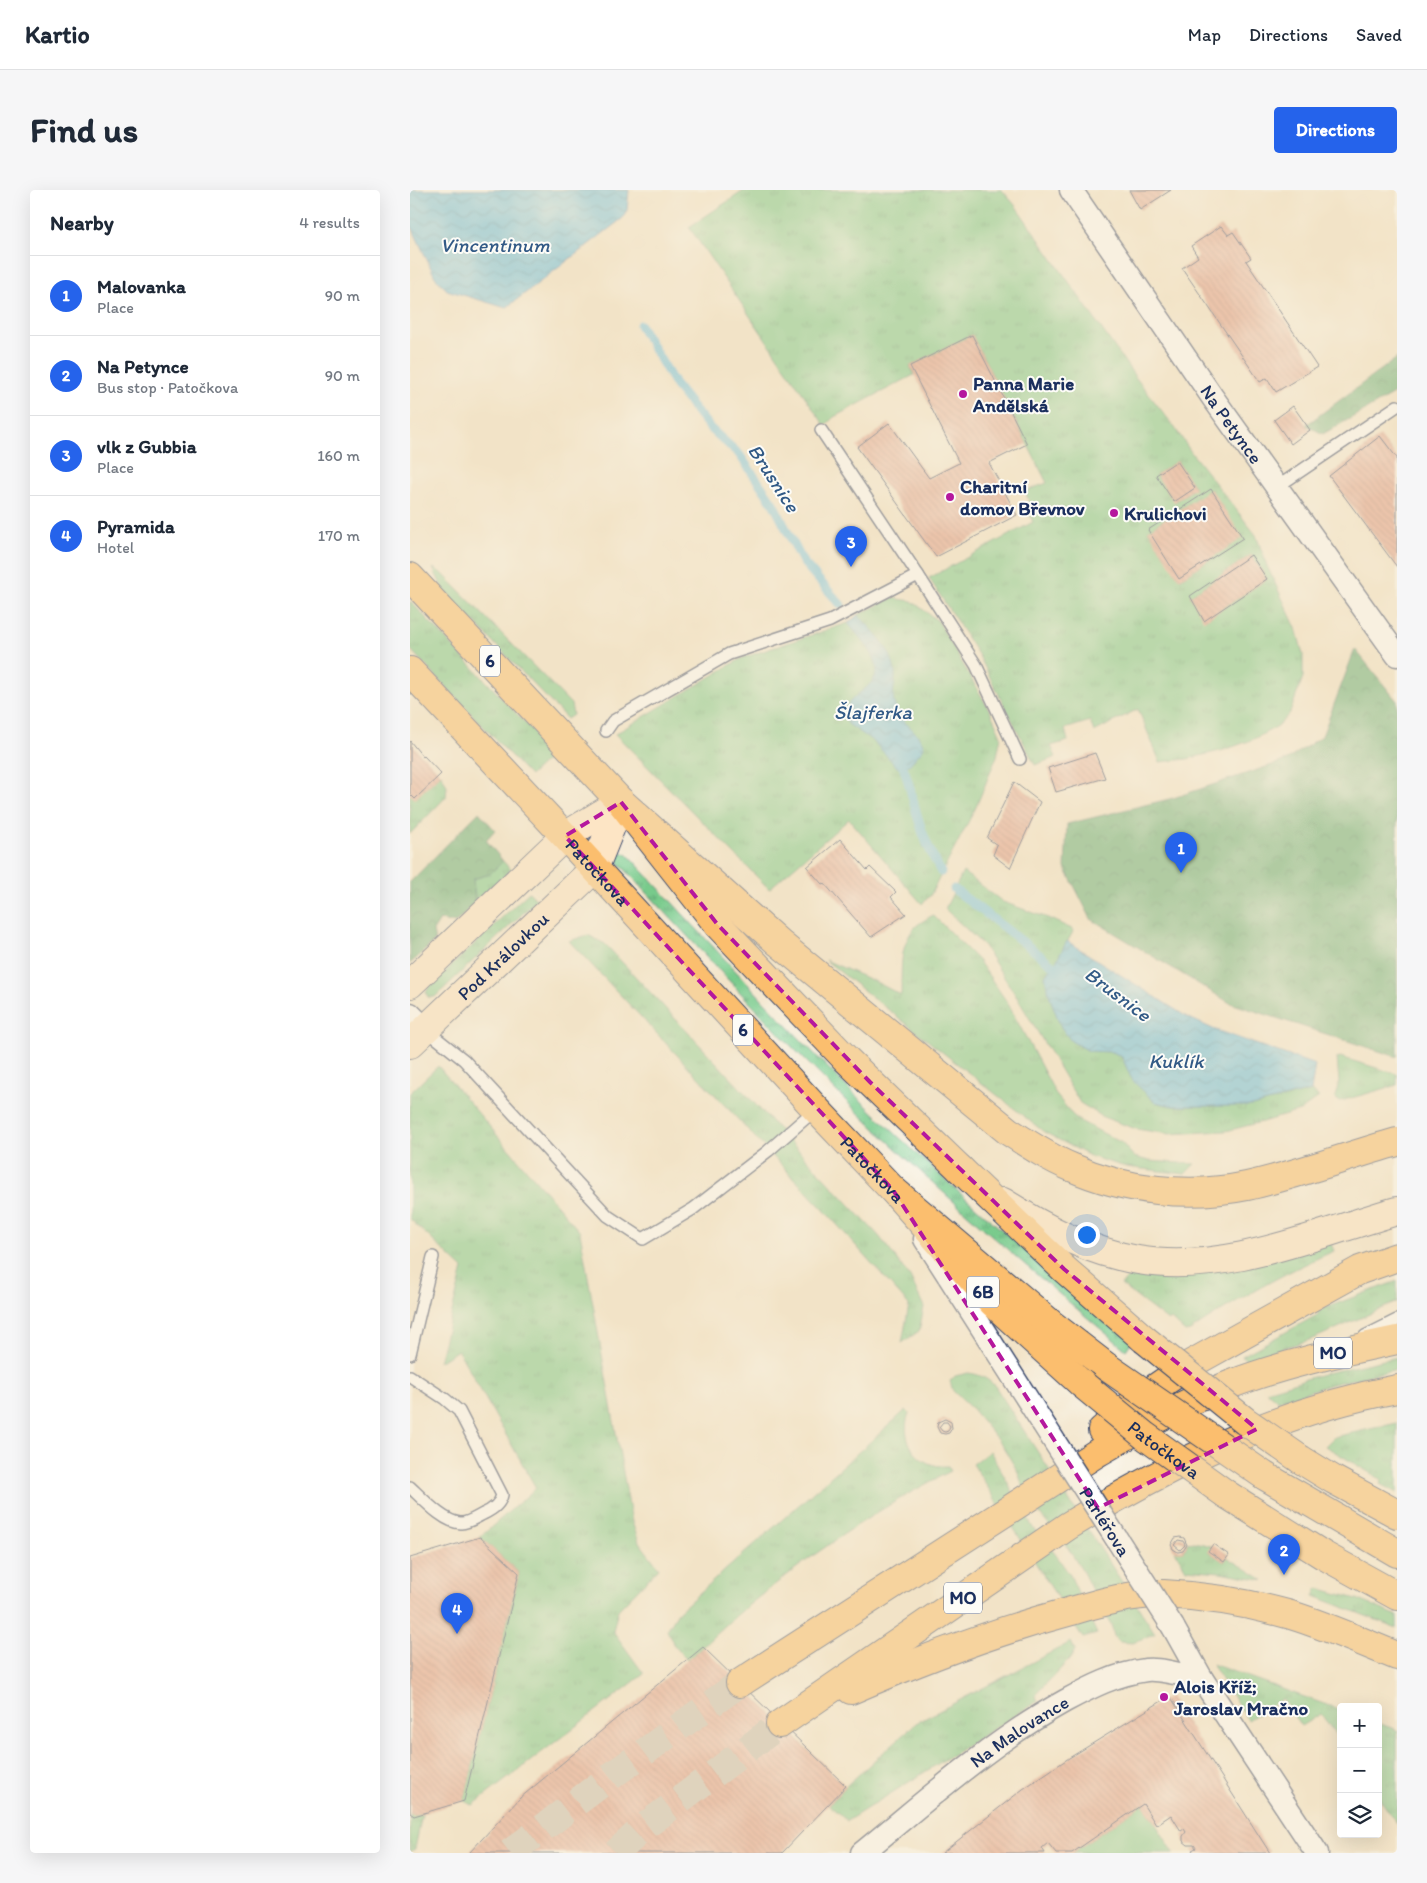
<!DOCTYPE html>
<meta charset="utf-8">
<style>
:root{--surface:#fff;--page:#f6f6f7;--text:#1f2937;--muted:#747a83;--line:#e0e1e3;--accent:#2563eb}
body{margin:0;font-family:Itim,sans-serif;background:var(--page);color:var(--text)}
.controls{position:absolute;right:15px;bottom:15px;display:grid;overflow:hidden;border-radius:5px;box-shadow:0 5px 20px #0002}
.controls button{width:45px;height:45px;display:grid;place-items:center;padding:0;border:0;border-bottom:1px solid var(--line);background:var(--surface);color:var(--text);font:25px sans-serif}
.you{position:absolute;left:676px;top:1044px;width:18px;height:18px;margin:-12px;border:4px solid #fff;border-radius:50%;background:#1a73e8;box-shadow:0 0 0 8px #1a73e833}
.badge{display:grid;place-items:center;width:32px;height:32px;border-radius:50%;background:var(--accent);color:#fff;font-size:16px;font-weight:700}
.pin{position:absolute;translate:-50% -41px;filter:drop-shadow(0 1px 2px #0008)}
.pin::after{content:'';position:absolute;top:26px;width:18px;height:15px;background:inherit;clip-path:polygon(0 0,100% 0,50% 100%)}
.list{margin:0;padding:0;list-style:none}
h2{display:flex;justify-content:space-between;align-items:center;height:65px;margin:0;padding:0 20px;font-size:21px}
h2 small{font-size:16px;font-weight:400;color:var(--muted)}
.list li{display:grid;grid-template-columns:32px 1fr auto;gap:15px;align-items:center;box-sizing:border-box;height:80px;padding:0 20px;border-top:1px solid var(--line)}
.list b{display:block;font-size:19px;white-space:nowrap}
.list p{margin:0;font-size:16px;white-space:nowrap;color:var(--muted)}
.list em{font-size:16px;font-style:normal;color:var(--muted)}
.icon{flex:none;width:28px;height:28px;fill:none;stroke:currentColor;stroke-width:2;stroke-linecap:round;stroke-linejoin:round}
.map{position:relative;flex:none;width:987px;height:1663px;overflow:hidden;border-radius:5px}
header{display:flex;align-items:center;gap:30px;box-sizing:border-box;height:70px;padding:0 25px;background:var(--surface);border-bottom:1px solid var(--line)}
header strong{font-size:24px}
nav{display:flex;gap:28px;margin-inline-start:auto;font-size:18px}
.intro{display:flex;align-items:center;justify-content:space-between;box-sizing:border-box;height:120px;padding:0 30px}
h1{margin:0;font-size:35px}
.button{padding:12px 22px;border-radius:5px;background:var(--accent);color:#fff;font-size:18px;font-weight:700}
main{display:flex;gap:30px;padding:0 30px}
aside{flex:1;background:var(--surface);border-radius:5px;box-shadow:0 5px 20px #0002}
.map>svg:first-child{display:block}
.grass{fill:url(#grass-tufts);stroke:#4a7c74;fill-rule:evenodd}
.forest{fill:url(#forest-crowns);stroke:#3e6e6a}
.green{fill:#78ca8b;stroke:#4a7c74}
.water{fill:url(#water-waves);stroke:#4077a0}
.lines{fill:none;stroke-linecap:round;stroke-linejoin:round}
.stream{stroke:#66bfe3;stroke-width:9}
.building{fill:url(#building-back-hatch);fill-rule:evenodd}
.trunk-tunnel{stroke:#c7bfb2;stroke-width:28;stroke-dasharray:28 14;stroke-linecap:butt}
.service-casing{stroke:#3b4a6e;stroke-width:14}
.minor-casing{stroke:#3b4a6e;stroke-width:25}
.secondary-casing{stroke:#3b4a6e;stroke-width:30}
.primary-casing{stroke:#3b4a6e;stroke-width:30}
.trunk-casing{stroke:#3b4a6e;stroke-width:30}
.service{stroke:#fff;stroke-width:11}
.minor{stroke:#fff;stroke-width:22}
.secondary{stroke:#fde5c5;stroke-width:28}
.primary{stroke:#fbbe6e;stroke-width:28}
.trunk{stroke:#fbbe6e;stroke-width:28}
.minor-bridge-casing{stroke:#3b4a6e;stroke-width:25;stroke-linecap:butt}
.primary-bridge-casing{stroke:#3b4a6e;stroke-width:30;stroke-linecap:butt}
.trunk-bridge-casing{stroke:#3b4a6e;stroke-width:30;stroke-linecap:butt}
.minor-bridge{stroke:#fff;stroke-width:22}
.primary-bridge{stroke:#fbbe6e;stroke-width:28}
.trunk-bridge{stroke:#fbbe6e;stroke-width:28}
.marked{fill:none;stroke:#b5179e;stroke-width:4;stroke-dasharray:10 6;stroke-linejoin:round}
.poi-dot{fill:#b5179e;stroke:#fdfcf7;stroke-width:2}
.labels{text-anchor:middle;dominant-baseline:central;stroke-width:4;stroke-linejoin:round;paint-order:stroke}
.shield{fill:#fdfcf7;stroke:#5f6c8c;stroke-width:1}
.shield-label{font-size:18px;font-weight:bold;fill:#1b2f5e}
.poi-label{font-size:19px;font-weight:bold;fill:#1b2f5e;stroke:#fdfcf7;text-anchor:start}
.street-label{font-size:19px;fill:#1b2f5e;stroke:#fdfcf7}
.water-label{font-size:20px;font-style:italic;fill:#325a86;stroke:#fdfcf7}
</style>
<header>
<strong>Kartio</strong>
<nav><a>Map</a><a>Directions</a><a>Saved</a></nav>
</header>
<div class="intro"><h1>Find us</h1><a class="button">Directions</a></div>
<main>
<aside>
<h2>Nearby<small>4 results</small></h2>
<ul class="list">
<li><span class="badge">1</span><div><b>Malovanka</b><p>Place</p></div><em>90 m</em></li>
<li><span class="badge">2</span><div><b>Na Petynce</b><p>Bus stop · Patočkova</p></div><em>90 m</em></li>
<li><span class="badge">3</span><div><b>vlk z Gubbia</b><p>Place</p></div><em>160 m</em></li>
<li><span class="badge">4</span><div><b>Pyramida</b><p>Hotel</p></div><em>170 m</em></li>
</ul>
</aside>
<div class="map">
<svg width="987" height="1663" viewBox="0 0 987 1663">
<defs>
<pattern id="grass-tufts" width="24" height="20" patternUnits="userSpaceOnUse" patternTransform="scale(1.25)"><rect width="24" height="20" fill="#78ca8b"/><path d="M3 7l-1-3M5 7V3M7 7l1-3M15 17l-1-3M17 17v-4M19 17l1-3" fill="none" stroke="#62a475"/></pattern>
<pattern id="forest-crowns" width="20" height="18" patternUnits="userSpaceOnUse" patternTransform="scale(1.25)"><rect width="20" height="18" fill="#62ae77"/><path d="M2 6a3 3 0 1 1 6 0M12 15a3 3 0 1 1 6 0" fill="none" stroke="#508e65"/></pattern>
<pattern id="water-waves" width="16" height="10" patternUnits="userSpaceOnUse" patternTransform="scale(1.25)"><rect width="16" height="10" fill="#66bfe3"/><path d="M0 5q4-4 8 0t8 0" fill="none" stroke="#539cbb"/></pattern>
<pattern id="building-back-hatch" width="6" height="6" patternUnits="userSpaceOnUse" patternTransform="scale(1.25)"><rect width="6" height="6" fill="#e39e89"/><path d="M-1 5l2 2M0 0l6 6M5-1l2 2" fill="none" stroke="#b78173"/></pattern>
</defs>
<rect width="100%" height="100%" fill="#fdfcf7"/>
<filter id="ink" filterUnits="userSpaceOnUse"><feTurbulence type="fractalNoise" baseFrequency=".02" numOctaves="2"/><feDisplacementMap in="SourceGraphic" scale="10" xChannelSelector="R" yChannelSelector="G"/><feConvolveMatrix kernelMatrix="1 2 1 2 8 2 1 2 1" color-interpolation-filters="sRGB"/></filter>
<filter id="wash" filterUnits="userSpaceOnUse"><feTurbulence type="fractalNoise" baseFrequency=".0096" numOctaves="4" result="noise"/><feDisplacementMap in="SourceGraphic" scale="20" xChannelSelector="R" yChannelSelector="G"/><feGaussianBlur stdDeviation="1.12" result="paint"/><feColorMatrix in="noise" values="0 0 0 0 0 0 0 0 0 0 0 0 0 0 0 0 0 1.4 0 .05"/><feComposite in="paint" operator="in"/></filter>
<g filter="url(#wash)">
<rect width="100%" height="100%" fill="#f2e3c7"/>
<g class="grass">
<path d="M335 0H592L605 15 726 188 763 235 781 262 846 345 857 376 886 438 893 464V487L880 523 868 536 842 550 814 560 777 569 750 572 728 519 684 542 680 531 655 539 658 551 641 556 646 567 625 575 569 466 519 388 623 332 618 321 616 322 612 315 619 311 615 301 637 293 562 145 500 176 504 185 424 227 415 236 279 37ZM767 271 785 298 765 312 746 285ZM801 299 832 348 770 389 738 340ZM841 365 857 389 795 430 780 406Z"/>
<path d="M23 378 33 384 161 514 163 525 157 529 34 401Z"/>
<path d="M482 408 502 411 528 431 580 521 591 546 587 566 566 617 520 706 512 714 439 629 359 699 205 544 332 468 438 433 448 425Z"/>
<path d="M0 411 144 563 120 586 0 459Z"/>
<path d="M31 584 37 596 36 607 0 644V604L5 608Z"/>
<path d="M210 662 217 664C291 743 363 823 440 900 529 988 626 1070 722 1151L716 1160C616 1077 517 991 425 900 350 826 280 748 208 672L207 667Z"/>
<path d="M93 671 101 680 65 714 63 689 80 684Z"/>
<path d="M553 682 593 712 638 728 664 740 647 770 635 786 661 851 679 861 703 862 712 867 716 876 745 912 763 916H841L901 901 909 907 890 921 852 932 816 941 759 944 726 939 693 927 670 913 608 809 574 756 535 719Z"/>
<path d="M119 702 127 710 25 807H18L16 803 18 798Z"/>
<path d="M523 725 568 770 597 812 647 906 666 929 712 953 724 967 739 971 785 974 775 984 716 977 682 967 634 942 415 770 466 792 491 805C492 781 488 756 506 736 511 732 518 728 523 725Z"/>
<path d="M178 745 195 754 469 1046 500 1087 514 1117 509 1141 492 1153 499 1115 413 1019 159 751Z"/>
<path d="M930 867 987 884V895L931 911 927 910 925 907 929 892 927 868Z"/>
<path d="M28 876 170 1042 222 1332 229 1352 249 1378 208 1420 203 1441 234 1484 63 1615 54 1611 109 1383 70 1347 126 1298 48 1160 29 1172 53 1079 0 1029V903Z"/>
<path d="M920 1051 924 1061C873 1083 826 1110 780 1141L775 1142 761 1129 758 1131 711 1095 722 1083 746 1085Z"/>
<path d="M987 1091V1112L905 1148 836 1170 832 1166 909 1124 907 1121Z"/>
<path d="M987 1167V1179L922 1194 868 1211 856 1201 916 1183Z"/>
<path d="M558 1183C569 1184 577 1188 585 1196L745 1443 723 1453 709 1452 704 1446 701 1434 691 1419 673 1382 658 1358 632 1327 613 1297 608 1282 592 1255 563 1220 543 1201 540 1191 545 1186Z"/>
<path d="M496 1220 499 1223C489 1250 508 1279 538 1276L541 1281C467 1318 398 1367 334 1419 314 1435 297 1454 277 1470L264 1455 257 1440 268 1422Z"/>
<path d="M987 1233V1303L970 1294 972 1290 915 1256 924 1247Z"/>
<path d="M580 1261 623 1338 646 1365 660 1385 687 1444 673 1448 563 1274Z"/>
<path d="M785 1352 801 1356 799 1362 814 1372 817 1367 854 1390 810 1382 776 1379 765 1361H773L776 1358 777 1353Z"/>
<path d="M908 1398 947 1409 983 1424 987 1426V1438L904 1406Z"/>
<path d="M661 1452 665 1460 660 1469 628 1502 626 1506 628 1511 437 1631 419 1615 436 1596 506 1533Z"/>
<path d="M802 1474 931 1520V1552L911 1524 891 1536 872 1509 838 1530Z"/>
<path d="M968 1533 987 1540V1634L968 1606Z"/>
<path d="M0 1623 4 1626 12 1624 5 1659 0 1662Z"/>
</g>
<g class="forest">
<path d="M987 168V202L913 244 896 235Z"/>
<path d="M945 459 987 511V867L820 813 681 729 655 678 657 634 763 608 877 570 912 546Z"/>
<path d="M69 622 85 640 76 650 93 671 80 684 63 689 65 714 45 733 30 730 23 741 25 751 0 774V692Z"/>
</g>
<path class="green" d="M733 1614 764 1663H662Z"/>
<g class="water">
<path d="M0 0H219L217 20 213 28 96 118 37 100 25 87 0 33Z"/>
<path d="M448 425C464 442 482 458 485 483 486 500 479 502 487 521 493 535 511 542 514 558L499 575 488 578 463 551 438 534C423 505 473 502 466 474 463 460 447 445 438 433Z"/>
<path d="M657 751 777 827 803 839 905 875 901 901 841 916H763L745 912 722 890 712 867 703 862 679 861 661 851 651 837 640 808 635 786 647 770Z"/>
</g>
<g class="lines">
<g class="stream">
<path d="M230 135 266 196 300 238 329 264 363 313 393 372 431 415"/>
<path d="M489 567C499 587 502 610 509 631 514 649 522 666 531 682"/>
<path d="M544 699 653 783"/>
</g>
</g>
<g id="blocks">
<g class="building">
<path d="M719 0H761L730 20Z"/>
<path d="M811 36 818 45 823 42 841 68 836 71 907 177 866 202 857 188 850 192 772 78 788 67 781 56Z"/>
<path d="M562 145 617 254 579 273 607 325 526 367 447 257 479 233 519 288 549 273 500 176Z"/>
<path d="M883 216 900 240 881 254 864 230Z"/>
<path d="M970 246 987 268V377L919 286Z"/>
<path d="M767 271 785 298 764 312 746 285Z"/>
<path d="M801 299 833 348 769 389 738 340Z"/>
<path d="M841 365 857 389 794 431 780 406Z"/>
<path d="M0 551 13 567 14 566 31 584 5 609 0 604Z"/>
<path d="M685 563 695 588 646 602 638 578Z"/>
<path d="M604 592 630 612 600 678 583 665 587 655 577 648Z"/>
<path d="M430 649 457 680 460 677 486 702 481 707 496 724 461 747 414 693 412 694 397 677Z"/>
<path d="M535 1229 541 1232 542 1238 539 1243 535 1244 530 1243 527 1237 528 1232ZM533 1232H537L540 1236 538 1241 535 1242 532 1241 529 1237Z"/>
<path d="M70 1347 109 1383 54 1611 4 1626 0 1623V1368Z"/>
<path d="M770 1347 774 1348 777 1355 773 1361 768 1362 763 1359 761 1355 765 1348ZM768 1350 773 1351 775 1355 770 1360 764 1355Z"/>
<path d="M803 1354 819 1365 814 1372 798 1361Z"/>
<path d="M293 1457 436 1596 372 1663H59L110 1608Z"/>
<path d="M760 1506 860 1663H784L782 1660 786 1658 784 1655H778L773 1651V1646L776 1642 774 1639 771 1641 761 1625 746 1635 733 1614 662 1663H646L638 1653 632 1658 635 1663H532L613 1599 659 1568Z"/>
</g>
</g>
</g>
<g filter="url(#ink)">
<use href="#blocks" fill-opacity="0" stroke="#3b4a6e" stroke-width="1"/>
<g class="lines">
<g class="trunk-tunnel">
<path d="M100 1663 204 1584 330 1493"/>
<path d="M206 1663 234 1637 370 1534"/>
</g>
<g class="service-casing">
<g id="service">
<path d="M411 240 508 385 566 475 610 569"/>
<path d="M867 297 987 216"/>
<path d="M196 541 203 531 319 464 420 431 508 385"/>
<path d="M15 839 54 870 198 1026 233 1049 283 1019 358 961 406 919"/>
<path d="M955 1146 987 1130"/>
<path d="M0 1164 23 1067"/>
<path d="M0 1186 35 1209 49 1221 92 1305C90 1315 82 1320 73 1324 67 1327 58 1333 51 1333 34 1333 12 1308 0 1297"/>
</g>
</g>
<g class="minor-casing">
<g id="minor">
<path id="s1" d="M661 0 803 208 987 465"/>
<path d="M0 824 15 839"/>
<path d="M515 1049 632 1232"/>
<path d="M763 1437 792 1489 907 1663"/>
<path id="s2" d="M452 1663C517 1610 581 1552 655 1511 681 1497 706 1484 736 1480 749 1478 778 1486 792 1489"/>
</g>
</g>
<g class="secondary-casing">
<g id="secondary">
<path d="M0 794 155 646 211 612"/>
<path id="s3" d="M0 854 184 679 211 612"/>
<path d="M593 1012C634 1038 679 1062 728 1070 814 1085 906 1044 987 1021"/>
</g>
</g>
<g class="primary-casing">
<g id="primary">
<path d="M0 387 211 612 308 735 436 869 550 979"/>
<path id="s4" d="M0 481 155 646 406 919 483 1000 583 1113 672 1194"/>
<path d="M816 1304 913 1365 987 1406"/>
</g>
</g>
<g class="trunk-casing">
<g id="trunk">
<path d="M211 612 369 753 598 941C618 954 639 968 661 977 715 1001 779 1008 837 996 887 985 937 966 987 952"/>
<path d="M550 979 654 1079 734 1149"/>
<path d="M483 1000 640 1133 697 1177"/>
<path d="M692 1240 722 1214 779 1175 950 1080 987 1067"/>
<path d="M890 1269 924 1290 987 1324"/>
<path d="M855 1286 987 1363"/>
<path d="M330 1493 687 1263C730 1238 772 1213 819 1195 873 1174 930 1162 987 1150"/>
<path d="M441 1500C512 1469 583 1442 658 1422 689 1413 722 1403 754 1404 794 1406 842 1414 881 1425 917 1436 952 1452 987 1466"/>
<path d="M370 1534 658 1336C761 1274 867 1221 987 1199"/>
</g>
</g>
<use href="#service" class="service"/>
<use href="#minor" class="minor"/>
<use href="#secondary" class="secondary"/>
<use href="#primary" class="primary"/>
<use href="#trunk" class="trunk"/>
<g class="minor-bridge-casing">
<g id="minor-bridge">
<path id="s5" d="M632 1232 763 1437"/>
</g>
</g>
<g class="primary-bridge-casing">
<g id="primary-bridge">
<path id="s6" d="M672 1194 735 1246 816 1304"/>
</g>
</g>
<g class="trunk-bridge-casing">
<g id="trunk-bridge">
<path d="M734 1149 835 1231 890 1269"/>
<path d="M697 1177 855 1286"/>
</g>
</g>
<use href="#minor-bridge" class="minor-bridge"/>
<use href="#primary-bridge" class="primary-bridge"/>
<use href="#trunk-bridge" class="trunk-bridge"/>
</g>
</g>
<path d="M0 0H987V1663H0ZM211 612 308 735 460 892 654 1079 847 1239 688 1318 483 1000 155 646Z" fill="#f2e3c7" fill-opacity=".55" fill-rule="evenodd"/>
<path class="marked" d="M211 612 308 735 460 892 654 1079 847 1239 688 1318 483 1000 155 646Z"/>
<g class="poi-dot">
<circle cx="553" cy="204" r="5"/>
<circle cx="540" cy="307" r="5"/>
<circle cx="704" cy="323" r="5"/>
<circle cx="754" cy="1507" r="5"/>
</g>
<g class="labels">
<g class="shield">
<rect x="70" y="455.5" width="20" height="31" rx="4"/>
<rect x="323" y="824.5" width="20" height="31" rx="4"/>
<rect x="557" y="1086.5" width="32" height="31" rx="4"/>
<rect x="904" y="1147.5" width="38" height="31" rx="4"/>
<rect x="534" y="1392.5" width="38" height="31" rx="4"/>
</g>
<g class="shield-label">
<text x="80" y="471">6</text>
<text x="333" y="840">6</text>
<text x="573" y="1102">6B</text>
<text x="923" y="1163">MO</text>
<text x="553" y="1408">MO</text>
</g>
<g class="poi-label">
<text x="563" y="193">Panna Marie<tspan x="563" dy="22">Andělská</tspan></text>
<text x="550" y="296">Charitní<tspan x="550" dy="22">domov Břevnov</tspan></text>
<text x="714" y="323">Krulichovi</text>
<text x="764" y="1496">Alois Kříž;<tspan x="764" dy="22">Jaroslav Mračno</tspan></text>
</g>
<g class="street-label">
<text stroke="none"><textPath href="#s1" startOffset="284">Na Petynce</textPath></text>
<text stroke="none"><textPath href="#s4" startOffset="275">Patočkova</textPath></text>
<text stroke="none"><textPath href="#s3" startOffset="128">Pod Královkou</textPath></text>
<text stroke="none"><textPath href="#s4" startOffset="680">Patočkova</textPath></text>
<text stroke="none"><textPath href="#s6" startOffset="105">Patočkova</textPath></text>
<text stroke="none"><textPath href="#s5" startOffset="118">Parléřova</textPath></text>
<text stroke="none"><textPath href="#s2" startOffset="199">Na Malovance</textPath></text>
</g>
<g class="water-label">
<text x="85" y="55">Vincentinum</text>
<text transform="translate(364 288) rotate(57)">Brusnice</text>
<text x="463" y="522">Šlajferka</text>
<text transform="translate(708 804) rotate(37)">Brusnice</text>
<text x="766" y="871">Kuklík</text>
</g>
</g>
</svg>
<div class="controls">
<button>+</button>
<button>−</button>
<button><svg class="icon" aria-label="layers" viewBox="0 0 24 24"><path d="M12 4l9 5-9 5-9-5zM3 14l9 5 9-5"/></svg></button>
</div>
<div class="you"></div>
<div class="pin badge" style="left:771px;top:683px">1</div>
<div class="pin badge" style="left:874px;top:1385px">2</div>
<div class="pin badge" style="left:441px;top:377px">3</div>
<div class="pin badge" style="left:47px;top:1444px">4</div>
</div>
</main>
